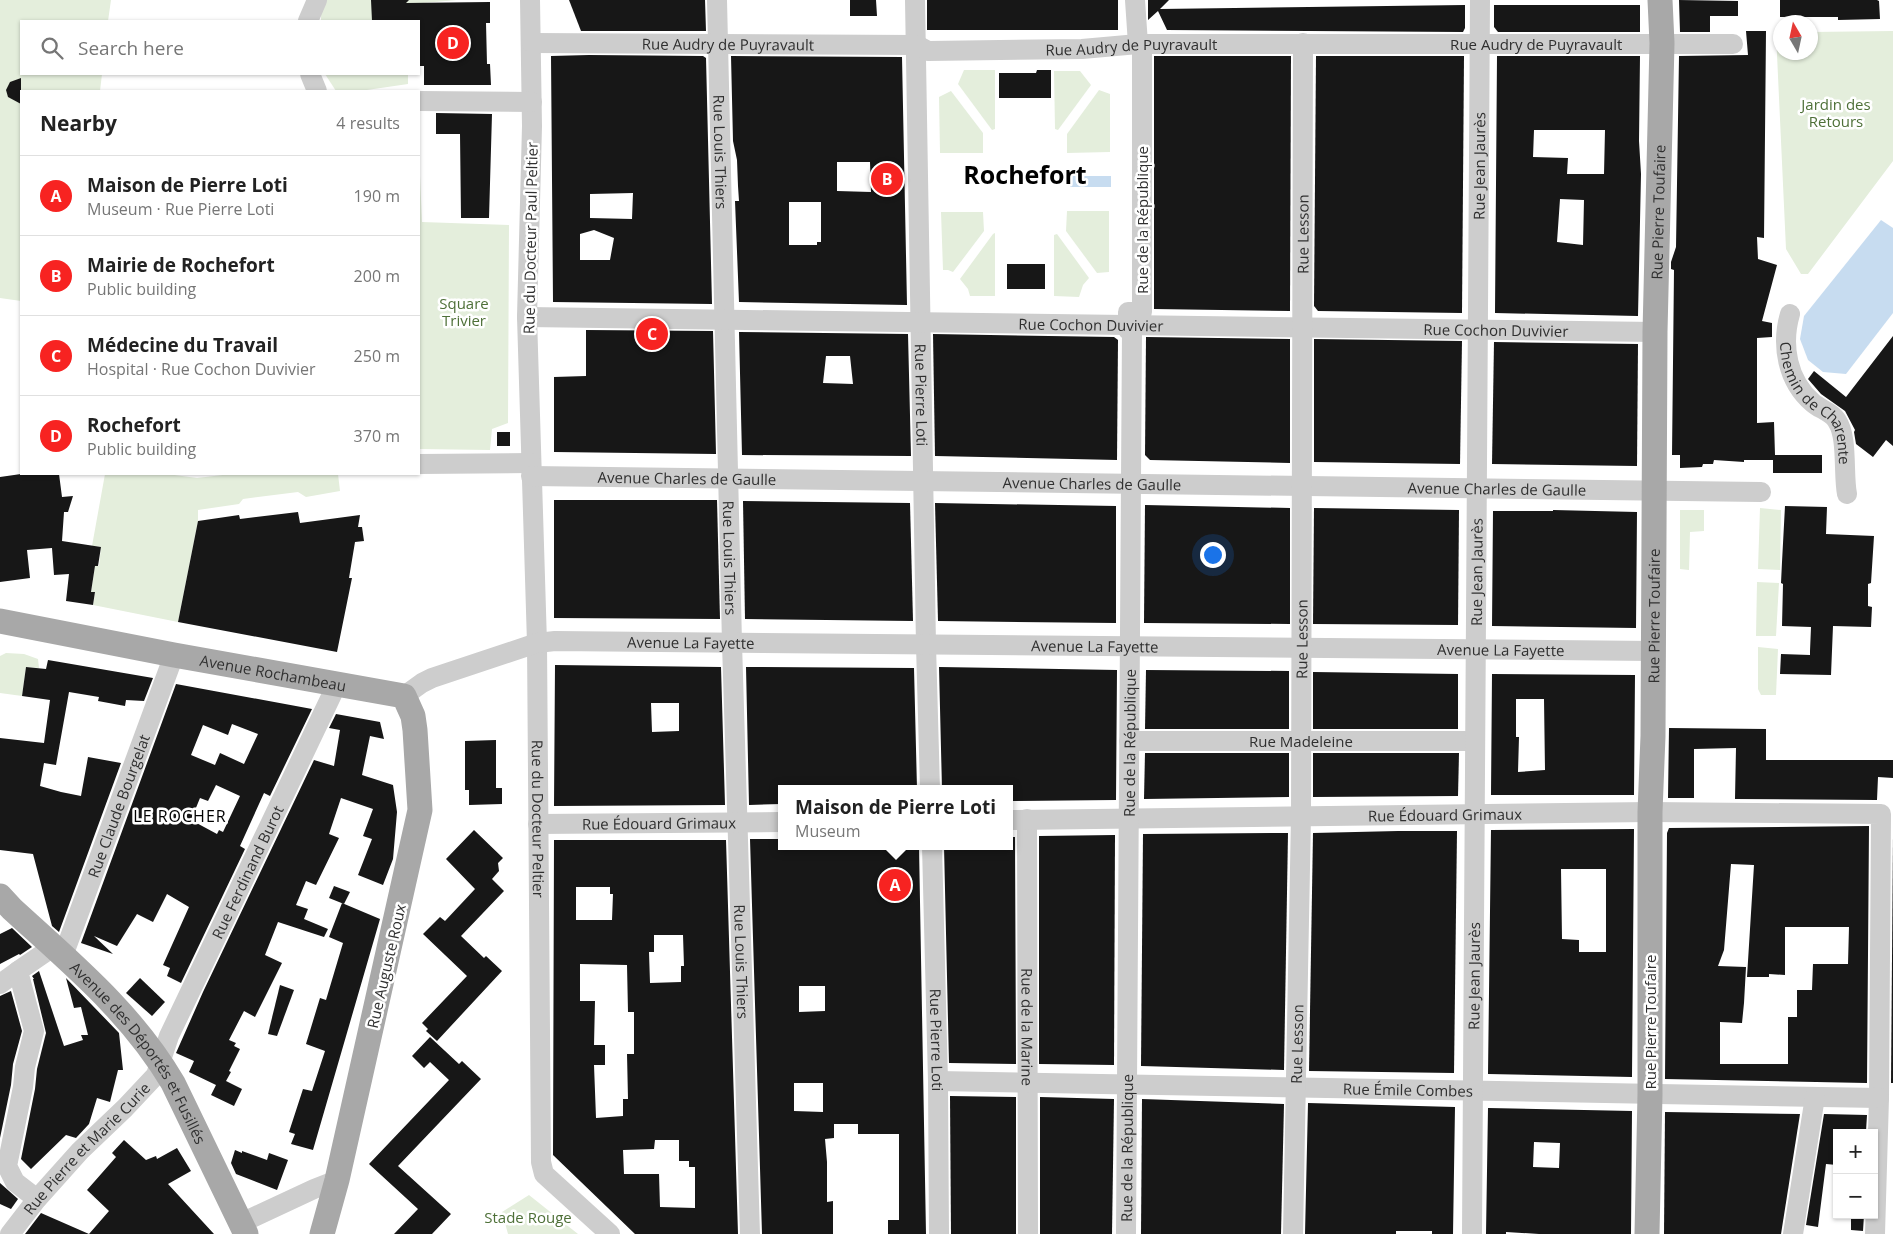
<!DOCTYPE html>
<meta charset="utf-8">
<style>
:root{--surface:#fff;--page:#f2f2f2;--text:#222;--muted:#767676;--line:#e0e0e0;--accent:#f72321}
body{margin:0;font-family:"Open Sans",sans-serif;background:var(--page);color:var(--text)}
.controls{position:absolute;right:15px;bottom:15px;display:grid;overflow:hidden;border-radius:0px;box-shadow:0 1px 4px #0004}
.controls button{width:45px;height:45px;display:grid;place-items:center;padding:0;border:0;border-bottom:1px solid var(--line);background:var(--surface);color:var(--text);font:25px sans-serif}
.compass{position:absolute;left:1773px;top:15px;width:45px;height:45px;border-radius:50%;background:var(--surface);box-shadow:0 1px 4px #0004;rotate:351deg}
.you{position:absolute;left:1212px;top:554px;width:18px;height:18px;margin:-12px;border:4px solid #fff;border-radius:50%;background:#1a73e8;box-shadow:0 0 0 8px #1a73e833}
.badge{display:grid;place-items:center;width:32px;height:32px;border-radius:50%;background:var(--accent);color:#fff;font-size:16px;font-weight:700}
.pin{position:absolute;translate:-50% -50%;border:2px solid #fff;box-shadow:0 1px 5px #0006}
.popup{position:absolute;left:778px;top:785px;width:235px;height:65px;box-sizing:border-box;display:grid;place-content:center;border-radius:0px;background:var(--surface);filter:drop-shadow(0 1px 4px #0005);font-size:16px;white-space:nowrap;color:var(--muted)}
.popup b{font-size:19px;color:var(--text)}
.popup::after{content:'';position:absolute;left:50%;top:100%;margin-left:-10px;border:10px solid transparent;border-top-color:var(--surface)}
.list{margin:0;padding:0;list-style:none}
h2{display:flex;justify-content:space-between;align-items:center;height:65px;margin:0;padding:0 20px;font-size:21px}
h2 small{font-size:16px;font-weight:400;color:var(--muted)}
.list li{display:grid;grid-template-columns:32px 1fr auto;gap:15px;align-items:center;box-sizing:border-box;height:80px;padding:0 20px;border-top:1px solid var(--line)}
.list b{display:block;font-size:19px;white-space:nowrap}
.list p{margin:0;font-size:16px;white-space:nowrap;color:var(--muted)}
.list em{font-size:16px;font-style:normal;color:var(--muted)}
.icon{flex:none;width:28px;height:28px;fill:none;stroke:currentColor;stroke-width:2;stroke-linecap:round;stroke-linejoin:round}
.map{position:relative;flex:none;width:1893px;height:1234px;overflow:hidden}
.search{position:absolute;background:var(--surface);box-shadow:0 1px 4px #0004;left:20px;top:20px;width:400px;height:55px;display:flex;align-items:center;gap:12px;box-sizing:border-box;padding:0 18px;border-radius:0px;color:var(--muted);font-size:19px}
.panel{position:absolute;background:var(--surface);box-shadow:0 1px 4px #0004;left:20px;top:90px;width:400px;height:385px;border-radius:0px}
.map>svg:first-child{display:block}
.green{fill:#e4eedc}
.water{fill:#c7dcf0}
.building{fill:#171717;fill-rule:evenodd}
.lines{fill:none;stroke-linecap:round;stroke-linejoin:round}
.minor{stroke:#cdcdcd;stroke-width:20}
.major{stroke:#a8a8a8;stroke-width:25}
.labels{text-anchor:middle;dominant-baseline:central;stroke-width:5;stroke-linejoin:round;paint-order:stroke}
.street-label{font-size:15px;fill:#303030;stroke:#fff}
.park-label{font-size:15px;fill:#4e7038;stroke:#fff}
.neighbourhood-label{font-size:16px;letter-spacing:1px;fill:#000;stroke:#fff}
.town-label{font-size:25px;font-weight:bold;fill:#000;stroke:#fff}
</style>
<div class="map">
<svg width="1893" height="1234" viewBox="0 0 1893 1234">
<rect width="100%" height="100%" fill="#fff"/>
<g class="green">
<path d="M0 0H111L108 21H21V74H102L100 91H21V301L0 298Z"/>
<path d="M327 0H457L423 3 409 14V21H321V10Z"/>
<path d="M1893 31V161L1808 274H1801L1786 249 1776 33H1780V52H1810L1811 32Z"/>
<path d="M964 70H995V129L992 130 958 84Z"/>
<path d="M1054 71H1080L1091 85 1058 130 1055 129Z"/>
<path d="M325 74H408V84L360 91H336Z"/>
<path d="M1099 90 1110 94V152L1067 153V134Z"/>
<path d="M951 91 983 133V153H940L939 97Z"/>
<path d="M419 152 422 222 509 225 508 423 492 429 490 450 419 449Z"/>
<path d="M1067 211H1109V272L1097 273 1066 231Z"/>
<path d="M941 212H983L984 231 953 272 948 270H943Z"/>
<path d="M995 233V296H970L968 289 960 279 993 234Z"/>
<path d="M1057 234 1089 278 1083 285 1079 297 1054 296V235Z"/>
<path d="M105 474H167L197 478 231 474H338L340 491 306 497 298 492 243 499 239 504 198 510V521L178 622 93 605 95 593 91 592 95 566H99L101 547 92 546Z"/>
<path d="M1760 508 1781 510 1780 570 1758 569Z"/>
<path d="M1680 510H1704V531L1690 532 1689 570 1680 569Z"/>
<path d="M1757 582 1779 583 1776 636H1756Z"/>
<path d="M1758 647 1778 649 1776 695H1761L1758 689Z"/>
<path d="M6 653 24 654 38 659 39 668 26 667 22 696 0 693V656Z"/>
<path d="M529 1195 578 1234H508L502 1212Z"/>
</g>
<g class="water">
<rect x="1070" y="176" width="41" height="11"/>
<path d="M1881 220 1893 228V313L1846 374 1823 372 1808 360 1800 339 1804 316Z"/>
</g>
<g class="building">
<path d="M371 0H409L406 3 490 2V23H486L487 64H490L491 85H424V66H419V21L416 20 372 21Z"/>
<path d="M569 0H705L706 31H581Z"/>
<path d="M850 0H876L877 16H850Z"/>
<rect x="927" y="0" width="191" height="30"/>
<path d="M1148 0H1169L1160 9 1465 5V28L1463 32 1167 30 1158 11 1148 20Z"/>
<path d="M1679 0 1738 1V16H1710V32H1680Z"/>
<path d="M1780 0H1877L1879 1 1880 19 1838 20V17H1780Z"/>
<path d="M1494 5H1640V32H1498L1494 27Z"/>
<path d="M1746 31H1766L1764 238 1757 237 1758 259 1777 265 1762 321 1772 323V337L1757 338V423L1774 422 1775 455H1822V473H1773V460H1744V462L1714 460 1713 464H1703L1702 467 1680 468V455H1672L1674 270 1671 269V262L1676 247 1679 56 1748 55Z"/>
<path d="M589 55 703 56 706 58 712 304 553 302 551 56ZM633 193 632 219 590 218V194ZM594 230 614 238 610 260H580V234Z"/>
<path d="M731 56 902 57 907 305 739 302 735 201H739L738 186 737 160 733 141ZM837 162H870L871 192 837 191ZM789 202H821V242H817V245H789Z"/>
<path d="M1154 56H1291L1290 311 1154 309Z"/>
<path d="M1316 56H1464L1462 313 1318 311 1314 306Z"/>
<path d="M1497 56H1640L1639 141 1641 174 1638 316 1495 313ZM1534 130H1605L1604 174H1567L1568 158 1533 157ZM1560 199 1584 200 1583 245 1557 242Z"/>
<path d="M1037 70H1051V98H999V73H1036Z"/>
<path d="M21 78V104L8 97 6 90 10 82Z"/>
<path d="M436 113 492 114 489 218H461L460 134H436Z"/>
<rect x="1007" y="264" width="38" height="25"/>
<path d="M586 330 713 331 716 454 554 452V377L586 376Z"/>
<path d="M739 332 908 334 911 456 742 455ZM826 356H850L853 384 823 383Z"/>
<path d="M933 334 1114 337 1118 340 1117 460 935 456Z"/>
<path d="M1893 336V446L1886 440 1873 457 1856 444 1854 432 1855 430 1845 411 1821 394 1808 379 1814 371 1846 397Z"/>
<path d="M1146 337 1290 339V463L1150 460 1145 455Z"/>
<path d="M1314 339 1462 341 1460 464 1314 462Z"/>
<path d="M1494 342 1638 344 1637 466 1492 464Z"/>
<rect x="497" y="432" width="13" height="14"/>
<path d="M21 474H59L62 497 73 496 68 512H64L62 541 101 547 98 566H95L91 592H95L93 605 66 601 69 574 54 575 52 548 27 550 30 578 0 582V477Z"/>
<path d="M554 500H717L720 619 554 618Z"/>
<path d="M743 501 910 503 913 621 745 619Z"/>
<path d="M935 503 1116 506V623L938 621Z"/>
<path d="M1145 505 1290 508V624L1144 623Z"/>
<path d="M1785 506 1827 507 1826 534 1874 536 1871 583 1868 584V606L1872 607 1871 627 1833 626 1831 675 1780 674 1781 654 1810 655V651L1811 627 1782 626 1783 584 1781 583 1782 562Z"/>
<path d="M1314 508 1459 510 1458 625 1313 624Z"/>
<path d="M1553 510 1637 512 1636 628 1492 626 1493 511H1553Z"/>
<path d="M298 512 300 523 360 515 358 527H362L364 541 355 542 349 578H352L337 652 178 622 198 521 239 515 240 519Z"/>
<path d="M48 660 153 678 144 701 126 700 125 706 98 701 99 697 69 692 56 765 44 763 40 786 61 792 81 796 88 757 121 763 59 932 52 926 33 854 0 850V738L44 743 50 700 22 696 26 667 46 669Z"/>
<path d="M555 665 721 667 725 805 554 806ZM651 703H679V731L652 732Z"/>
<path d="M746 667 914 668 917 789H781V804L749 805Z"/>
<path d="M939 667 1117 670 1116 800 1009 801V789H942Z"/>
<path d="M1146 670 1289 671V729H1145Z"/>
<path d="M1313 672 1458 674V729H1313Z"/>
<path d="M1492 674 1635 675 1634 795H1491ZM1516 699H1544L1545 770 1518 772 1519 737H1516Z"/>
<path d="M176 684 312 709 270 796 264 793 240 846 245 849 181 983 167 976 170 968 163 965 189 907 167 894 153 922 137 914 117 946 94 936 113 954 81 943ZM232 724 258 734 244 764 220 753 215 765 191 755 203 725 228 735ZM216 785 240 796 223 832 219 830 217 834 191 820 200 798 208 801Z"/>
<path d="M336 714 380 722 384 739 370 736 362 775 393 785 397 812 393 859 383 885 358 875 372 839 363 836 373 809 341 798 329 834 339 838 316 885 306 881 296 905 308 909 304 919 328 929 324 937 278 922 265 955 282 963 255 1017 244 1011 229 1040 236 1043 234 1046 240 1049 229 1071 231 1072 226 1081 242 1089 234 1106 211 1095 216 1085 189 1072 194 1061 176 1053 203 992 314 760 334 766 340 730 329 728Z"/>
<path d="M1669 728 1766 729V760H1893V778L1878 777 1877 800 1735 799 1736 748 1694 749V798H1668Z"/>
<path d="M496 740V788H502V804L469 805V790H465V741Z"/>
<path d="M1145 753H1289V797L1144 799Z"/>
<path d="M1313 753H1459L1458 796 1313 797Z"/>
<path d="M1869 826 1867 1083 1665 1079 1667 833 1669 828ZM1731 864 1754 865 1747 977H1769V974L1785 975V927H1849L1848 964H1813L1812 990H1797V1017H1788V1064H1720V1022L1742 1023 1744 1003 1746 967 1718 966 1724 950Z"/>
<path d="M1634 829 1632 1077 1488 1074 1491 830ZM1561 869H1606V952H1579V940L1562 939Z"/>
<path d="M474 830 503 858 498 863 499 871 492 879 504 891 461 936 484 958 486 956 502 971 437 1041 426 1031 428 1029 422 1023 467 976 423 934 440 917 445 921 475 889 446 859Z"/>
<path d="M1398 831H1457L1454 1073 1309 1071 1313 833Z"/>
<path d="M1288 833 1284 1070 1141 1066 1143 834Z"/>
<path d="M1115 835 1114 1065 1039 1064V836Z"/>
<path d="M1893 836V1083H1891Z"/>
<path d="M1009 837H1015L1016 1064 949 1063 944 846H1009Z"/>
<path d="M750 839H781V846H919L926 1234H888V1220H899V1134H858V1124H834V1138L825 1139 827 1162V1202L833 1201V1234H762ZM799 986H825V1011L799 1012ZM794 1083H823V1112L794 1111Z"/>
<path d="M554 840H726L738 1234H635L553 1155ZM576 887H610V894H613L612 920H576ZM654 935H683L684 966H681V982L650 983 649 952H654ZM580 964 627 965 628 1012H634V1054H627L628 1099H623V1116L596 1118 594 1065H605V1045H594L595 1001H580ZM655 1140H679V1161H689V1167H695V1208L660 1207 659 1174H624L623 1150 654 1149Z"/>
<path d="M334 886 350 892 344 904 329 898Z"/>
<path d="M342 903 380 919 313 1150 291 1144 295 1134 289 1132 303 1089 312 1091 325 1051 306 1044 320 998 326 1000 343 943 329 937Z"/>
<path d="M12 928 32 947 20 955 19 954 0 964V934Z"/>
<path d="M39 971 64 1046 83 1040 81 1035H88L81 1007 74 1008 66 978 119 1033 123 1070H118L110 1102 97 1098 89 1124 76 1138 66 1135 31 1169 21 1159 35 1089 37 1069 46 1033 33 979H34L32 976Z"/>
<path d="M140 978 165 1002 152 1016 126 993Z"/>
<path d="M280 985 294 990 277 1036 268 1034Z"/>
<path d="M11 991 22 1031 13 1064 11 1085 0 1138V996Z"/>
<path d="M430 1037 459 1064 462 1061 481 1079 398 1166 451 1214 432 1234H394L418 1209 369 1164 449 1080 430 1062 424 1068 412 1056Z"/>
<path d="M950 1096 1016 1097V1234H951Z"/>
<path d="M1040 1097 1114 1099 1112 1234H1040Z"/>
<path d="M1142 1099 1284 1104 1281 1234H1141Z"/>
<path d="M1308 1103 1455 1107 1453 1234H1432V1231H1396V1234H1305Z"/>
<path d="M1488 1108 1632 1111 1631 1234H1539L1506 1232V1234H1486ZM1534 1142 1560 1143 1559 1168 1533 1167Z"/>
<path d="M1665 1112 1800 1114 1781 1234H1664Z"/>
<path d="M1824 1114 1867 1115 1866 1131 1837 1130V1165L1826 1164 1818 1227 1806 1225Z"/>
<path d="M124 1140 146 1160 156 1156 157 1159 177 1148 191 1171 168 1184 214 1234H25L41 1213 89 1234 109 1211 87 1190 116 1157 112 1153Z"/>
<path d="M235 1150 242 1153V1151L267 1160 269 1153 288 1160 277 1190 236 1174 231 1163Z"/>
<path d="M0 1183 18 1199 11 1209 0 1204Z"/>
<path d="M1851 1215H1864L1863 1231 1851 1230Z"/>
</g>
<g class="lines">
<g class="minor">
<path id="s1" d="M530 0 532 126 527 317 537 643 541 1162 544 1174 610 1234"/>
<path id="s2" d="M717 0 732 643 750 1234"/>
<path id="s3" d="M915 0 926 645 930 789"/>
<path d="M308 21 317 0"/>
<path id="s4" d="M532 43 917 45 928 51 1082 49 1138 44H1733"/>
<path d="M310 74 317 91"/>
<path d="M419 101 532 102"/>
<path id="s5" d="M1790 314C1781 345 1787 381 1813 403 1820 409 1833 413 1837 421 1848 437 1843 474 1847 494"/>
<path id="s6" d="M527 317 1655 332"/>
<path d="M419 464 531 463"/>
<path id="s7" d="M531 476 1761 492"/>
<path id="s8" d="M404 696 422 683 432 678 537 643 555 641 1653 651"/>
<path id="s9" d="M1129 741H1475"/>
<path id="s10" d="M1027 819 1028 1234"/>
<path id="s11" d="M1009 820 1650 812 1881 814 1879 1098 1875 1234"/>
<path id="s12" d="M538 824 781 822"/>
<path id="s13" d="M932 846 938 1081 939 1234"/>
<path id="s14" d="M63 956 174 655"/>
<path d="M0 984 18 971"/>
<path id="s15" d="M938 1081 1879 1098"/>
<path d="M37 1199 15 1182 7 1166 23 1087 25 1067 34 1031 18 971 53 947"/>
<path d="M241 1223 314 1189 337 1180"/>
<path id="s16" d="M10 1234 37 1199 80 1151 125 1108 156 1075 169 1036 337 684"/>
<path id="s17" d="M1126 1234 1132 330H1128V312H1142V52L1138 44 1135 0"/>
<path id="s18" d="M1293 1234 1301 816 1303 43"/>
<path id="s19" d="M1472 1234 1480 0"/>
<path d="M1793 1234 1815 1097"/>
</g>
<g class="major">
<path id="s20" d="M0 621 174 655 404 696 413 716 415 730 420 810 337 1180 322 1234"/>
<path id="s21" d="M0 896 12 909C72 964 131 1012 173 1083L246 1234"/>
<path id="s22" d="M1647 1234 1650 1094V812L1653 736 1655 332 1662 43 1660 0"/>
</g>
</g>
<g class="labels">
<g class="street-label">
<text stroke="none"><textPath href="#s4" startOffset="1006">Rue Audry de Puyravault</textPath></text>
<text stroke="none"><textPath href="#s4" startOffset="196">Rue Audry de Puyravault</textPath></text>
<text stroke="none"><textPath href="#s4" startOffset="601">Rue Audry de Puyravault</textPath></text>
<text stroke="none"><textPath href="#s2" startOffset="152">Rue Louis Thiers</textPath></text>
<text stroke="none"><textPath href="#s19" startOffset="1068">Rue Jean Jaurès</textPath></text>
<text stroke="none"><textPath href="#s22" startOffset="1022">Rue Pierre Toufaire</textPath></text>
<text transform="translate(1142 220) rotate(-90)">Rue de la République</text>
<text stroke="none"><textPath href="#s18" startOffset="1000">Rue Lesson</textPath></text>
<text transform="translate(530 238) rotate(-89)">Rue du Docteur Paul Peltier</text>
<text stroke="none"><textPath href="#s6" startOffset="564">Rue Cochon Duvivier</textPath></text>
<text stroke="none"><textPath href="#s6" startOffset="969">Rue Cochon Duvivier</textPath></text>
<text stroke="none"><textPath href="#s3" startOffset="395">Rue Pierre Loti</textPath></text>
<text stroke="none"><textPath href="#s5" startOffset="100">Chemin de Charente</textPath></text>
<text stroke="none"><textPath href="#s7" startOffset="156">Avenue Charles de Gaulle</textPath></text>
<text stroke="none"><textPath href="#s7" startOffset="561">Avenue Charles de Gaulle</textPath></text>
<text stroke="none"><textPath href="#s7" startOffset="966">Avenue Charles de Gaulle</textPath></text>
<text stroke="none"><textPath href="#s2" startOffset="558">Rue Louis Thiers</textPath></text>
<text stroke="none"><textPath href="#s19" startOffset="662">Rue Jean Jaurès</textPath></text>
<text stroke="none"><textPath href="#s22" startOffset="618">Rue Pierre Toufaire</textPath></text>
<text stroke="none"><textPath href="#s18" startOffset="595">Rue Lesson</textPath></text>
<text stroke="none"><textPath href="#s8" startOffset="298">Avenue La Fayette</textPath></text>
<text stroke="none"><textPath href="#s8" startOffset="702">Avenue La Fayette</textPath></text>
<text stroke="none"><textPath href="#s8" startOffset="1108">Avenue La Fayette</textPath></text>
<text stroke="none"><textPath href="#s20" startOffset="278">Avenue Rochambeau</textPath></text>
<text stroke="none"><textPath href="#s9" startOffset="172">Rue Madeleine</textPath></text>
<text stroke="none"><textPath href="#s17" startOffset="491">Rue de la République</textPath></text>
<text stroke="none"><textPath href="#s14" startOffset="160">Rue Claude Bourgelat</textPath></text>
<text stroke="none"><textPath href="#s11" startOffset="436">Rue Édouard Grimaux</textPath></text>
<text stroke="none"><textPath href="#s1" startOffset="819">Rue du Docteur Peltier</textPath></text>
<text stroke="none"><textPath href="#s12" startOffset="121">Rue Édouard Grimaux</textPath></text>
<text stroke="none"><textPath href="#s16" startOffset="439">Rue Ferdinand Burot</textPath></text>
<text stroke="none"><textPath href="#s2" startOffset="962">Rue Louis Thiers</textPath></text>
<text transform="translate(386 966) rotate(-77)">Rue Auguste Roux</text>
<text stroke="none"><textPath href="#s19" startOffset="258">Rue Jean Jaurès</textPath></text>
<text transform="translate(1650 1022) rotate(-90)">Rue Pierre Toufaire</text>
<text stroke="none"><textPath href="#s10" startOffset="208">Rue de la Marine</textPath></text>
<text stroke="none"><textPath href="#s13" startOffset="194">Rue Pierre Loti</textPath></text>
<text stroke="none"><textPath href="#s18" startOffset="190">Rue Lesson</textPath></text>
<text stroke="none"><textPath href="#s21" startOffset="211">Avenue des Déportés et Fusillés</textPath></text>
<text stroke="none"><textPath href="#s15" startOffset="470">Rue Émile Combes</textPath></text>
<text stroke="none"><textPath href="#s17" startOffset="86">Rue de la République</textPath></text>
<text stroke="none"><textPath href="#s16" startOffset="115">Rue Pierre et Marie Curie</textPath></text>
</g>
<g class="park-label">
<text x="1836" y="104">Jardin des<tspan x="1836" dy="17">Retours</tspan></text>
<text x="464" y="303">Square<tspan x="464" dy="17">Trivier</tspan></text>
<text x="528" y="1217">Stade Rouge</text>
</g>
<g class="neighbourhood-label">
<text x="180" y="816">LE ROCHER</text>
</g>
<g class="town-label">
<text x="1025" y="174">Rochefort</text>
</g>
</g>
</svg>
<div class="controls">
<button>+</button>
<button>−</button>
</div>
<svg class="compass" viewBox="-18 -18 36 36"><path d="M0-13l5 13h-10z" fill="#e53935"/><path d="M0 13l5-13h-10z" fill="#767676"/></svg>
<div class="you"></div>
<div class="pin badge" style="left:895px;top:885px">A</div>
<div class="popup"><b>Maison de Pierre Loti</b>Museum</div>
<div class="pin badge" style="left:887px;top:179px">B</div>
<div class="pin badge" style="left:652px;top:334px">C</div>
<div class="pin badge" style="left:453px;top:43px">D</div>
<div class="search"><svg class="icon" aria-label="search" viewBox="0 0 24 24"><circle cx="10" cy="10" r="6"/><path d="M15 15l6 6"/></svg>Search here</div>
<section class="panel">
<h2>Nearby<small>4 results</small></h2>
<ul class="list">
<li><span class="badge">A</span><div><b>Maison de Pierre Loti</b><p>Museum · Rue Pierre Loti</p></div><em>190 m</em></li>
<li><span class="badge">B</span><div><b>Mairie de Rochefort</b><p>Public building</p></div><em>200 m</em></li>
<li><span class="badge">C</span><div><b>Médecine du Travail</b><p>Hospital · Rue Cochon Duvivier</p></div><em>250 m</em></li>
<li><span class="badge">D</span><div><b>Rochefort</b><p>Public building</p></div><em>370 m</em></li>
</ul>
</section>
</div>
